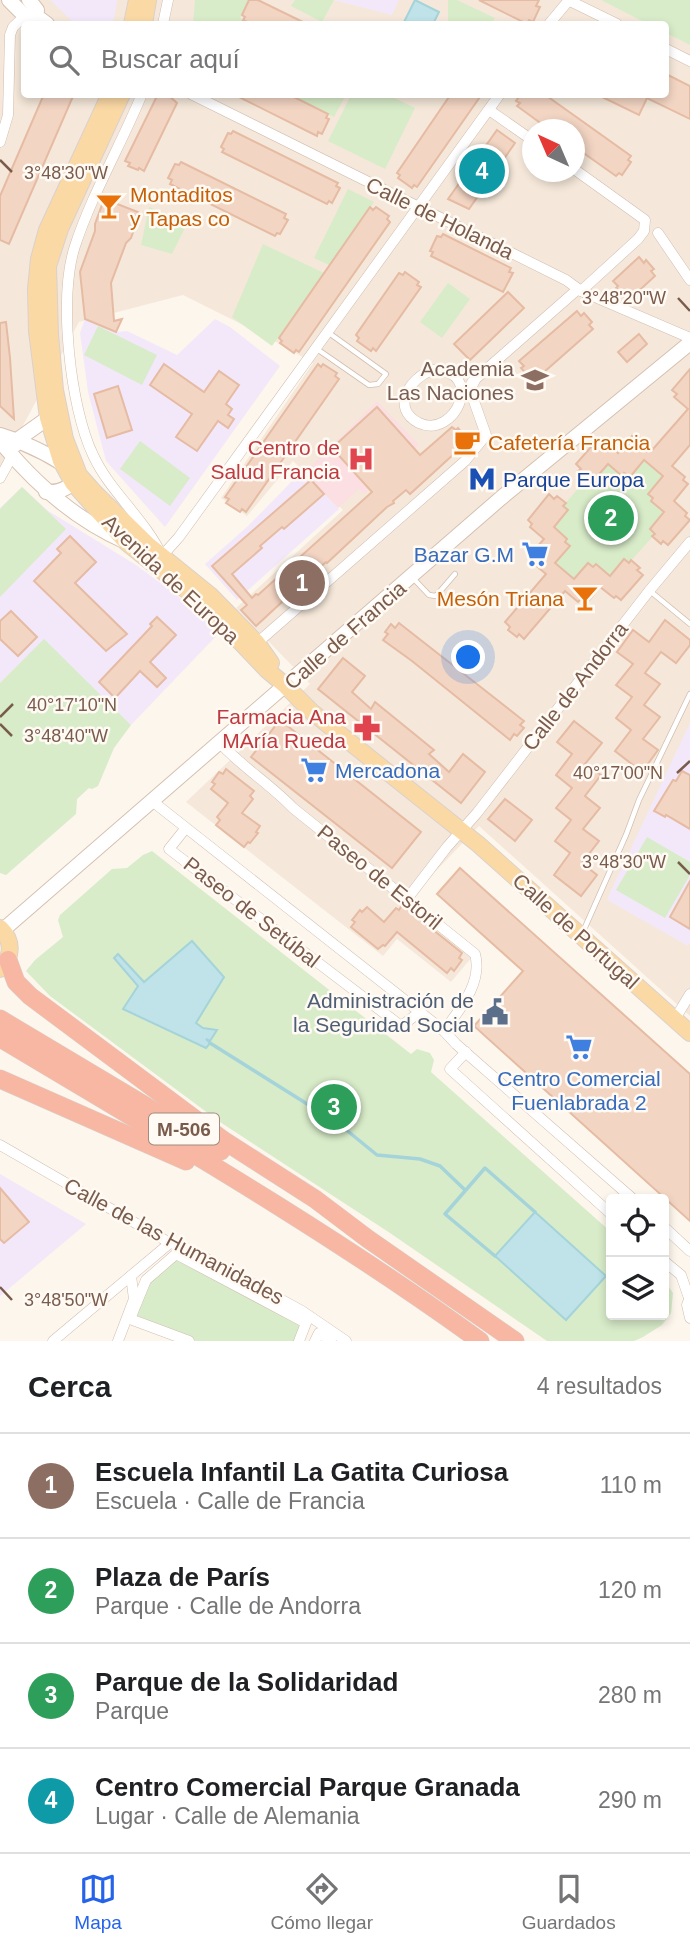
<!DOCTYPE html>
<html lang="es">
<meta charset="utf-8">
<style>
:root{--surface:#fff;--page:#f6f6f6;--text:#202124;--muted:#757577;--line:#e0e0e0;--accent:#2563eb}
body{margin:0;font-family:Helvetica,sans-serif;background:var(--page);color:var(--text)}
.controls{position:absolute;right:21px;bottom:21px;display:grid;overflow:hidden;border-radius:7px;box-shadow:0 4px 10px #0003}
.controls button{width:63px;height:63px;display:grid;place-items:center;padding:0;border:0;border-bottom:2px solid var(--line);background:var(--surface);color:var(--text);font:35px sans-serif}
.compass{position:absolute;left:522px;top:119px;width:63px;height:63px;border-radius:50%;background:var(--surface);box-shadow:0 4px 10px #0003;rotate:316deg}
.you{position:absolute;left:469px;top:658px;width:24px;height:24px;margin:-18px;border:5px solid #fff;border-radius:50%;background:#1a73e8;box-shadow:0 0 0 10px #1a73e833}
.badge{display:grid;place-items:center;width:46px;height:46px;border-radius:50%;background:var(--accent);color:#fff;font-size:23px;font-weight:700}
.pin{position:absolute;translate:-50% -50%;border:4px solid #fff;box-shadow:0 2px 7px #0006}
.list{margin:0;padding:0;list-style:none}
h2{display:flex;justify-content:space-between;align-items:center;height:91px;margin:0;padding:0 28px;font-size:30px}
h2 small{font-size:23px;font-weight:400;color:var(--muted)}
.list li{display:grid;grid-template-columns:46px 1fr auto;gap:21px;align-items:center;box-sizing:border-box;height:105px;padding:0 28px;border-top:2px solid var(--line)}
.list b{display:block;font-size:26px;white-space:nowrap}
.list p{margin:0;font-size:23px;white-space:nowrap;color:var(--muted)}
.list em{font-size:23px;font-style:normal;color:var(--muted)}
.icon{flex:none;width:38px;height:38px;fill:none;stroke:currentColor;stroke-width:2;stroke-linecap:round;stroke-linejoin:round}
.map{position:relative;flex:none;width:690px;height:1341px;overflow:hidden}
.search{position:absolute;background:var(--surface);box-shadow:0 4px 10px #0003;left:21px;right:21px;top:21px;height:77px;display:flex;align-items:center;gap:18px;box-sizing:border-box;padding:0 24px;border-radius:7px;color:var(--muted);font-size:26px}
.sheet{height:511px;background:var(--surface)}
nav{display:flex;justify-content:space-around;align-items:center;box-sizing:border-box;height:98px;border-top:2px solid var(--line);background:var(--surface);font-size:19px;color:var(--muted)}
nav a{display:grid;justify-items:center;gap:4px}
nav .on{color:var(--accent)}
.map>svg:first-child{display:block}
.residential{fill:#f5e8da;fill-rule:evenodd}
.education{fill:#f3e8fa}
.medical{fill:#fbdfe3}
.green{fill:#d8ecc9}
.water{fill:#bfe3e8;stroke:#a5d3da;stroke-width:2}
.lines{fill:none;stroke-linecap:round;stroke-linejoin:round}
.stream{stroke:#a5d3da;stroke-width:3.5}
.building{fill:#f3d5c3;stroke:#e6bba3;stroke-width:2}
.lane-casing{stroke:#d1beb0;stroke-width:6}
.street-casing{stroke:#d1beb0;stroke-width:11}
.secondary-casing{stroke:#d6c0b0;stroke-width:16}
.primary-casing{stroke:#dad1cd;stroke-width:18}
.highway-casing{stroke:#dad1cd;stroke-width:19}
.lane{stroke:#fff;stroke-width:4.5}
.street{stroke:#fff;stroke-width:10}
.secondary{stroke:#fff;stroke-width:14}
.primary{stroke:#fbd9a5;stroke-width:16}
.highway{stroke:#f7b7a3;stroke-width:18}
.ticks{fill:none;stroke:#7a5c4d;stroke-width:2.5}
.labels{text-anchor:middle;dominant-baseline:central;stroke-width:5;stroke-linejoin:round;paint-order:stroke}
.shield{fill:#fffaf3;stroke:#a28b7f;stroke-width:2}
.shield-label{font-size:19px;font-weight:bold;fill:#7a5c4d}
.food-label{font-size:21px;fill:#c56008;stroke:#fffaf3;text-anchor:start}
.street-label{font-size:21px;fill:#7a5c4d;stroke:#fffaf3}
.education-label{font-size:21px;fill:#785e54;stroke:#fffaf3;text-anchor:end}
.health-label{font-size:21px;fill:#be3a42;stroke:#fffaf3;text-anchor:end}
.transit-label{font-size:21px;fill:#164399;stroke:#fffaf3;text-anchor:start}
.shop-label{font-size:21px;fill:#366cbe;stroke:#fffaf3;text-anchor:end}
.service-label{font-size:21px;fill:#4e5e75;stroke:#fffaf3;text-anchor:end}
.ticks-label{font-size:18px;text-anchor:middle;fill:#7a5c4d;stroke:#fffaf3;stroke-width:5;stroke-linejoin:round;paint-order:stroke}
</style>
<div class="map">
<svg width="690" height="1341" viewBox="0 0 690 1341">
<rect width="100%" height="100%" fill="#fdf6ec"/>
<path class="residential" d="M0 0H690V1016L479 826 405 903 472 957 451 982 397 939 383 956 186 802 310 684 236 608 343 510 293 461 247 516 221 498 313 363 271 339 183 295 79 322 0 468ZM24 24H666V94H24ZM532 130H574V172H532Z"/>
<g class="education">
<path d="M50 0H117L114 18 110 24H75Z"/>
<path d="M333 0H399L392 15Z"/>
<path d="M85 319 116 332 127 331 177 355 215 319 230 327 280 366 165 527 106 461 88 392 80 333Z"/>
<path d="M302 471 339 509 237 600 205 564 248 526Z"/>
<path d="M22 487 47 510 136 565 167 588 200 613 218 634 131 725 44 640 0 683V508Z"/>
<path d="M690 723V942L688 946 609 901 608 897Z"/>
<path d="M0 1174 86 1224 0 1296Z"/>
</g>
<path class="medical" d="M377 401 419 445 364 494 359 489 338 508 304 473Z"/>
<g class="green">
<path d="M195 0H249L240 18 252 24H193Z"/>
<path d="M295 0H334L322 22 291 6Z"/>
<path d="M448 0H457L495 18 491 24H448Z"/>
<path d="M601 0H690V45L666 33V24H648Z"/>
<path d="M288 95H346L334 117Z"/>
<path d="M351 95H388L415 108 385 169 328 141Z"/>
<path d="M348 189 374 202 329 265 314 258Z"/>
<path d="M149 207 188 222 172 254 141 245Z"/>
<path d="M263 244 324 273 272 346 232 317Z"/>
<path d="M448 283 470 299 442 338 420 322Z"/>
<path d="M98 326 157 355 142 385 84 355Z"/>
<path d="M140 441 190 478 170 506 120 469Z"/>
<path d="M646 457C651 467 655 471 665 473L648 493 653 498 651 501 659 508 667 509 650 529 655 534 629 563 624 559 607 578 596 564 593 567 588 563 572 582 553 566 569 546 565 542 567 538 559 532 552 530 563 506 589 476 594 480 611 461 622 475 624 473 630 477Z"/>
<path d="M22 487 66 529 0 597V509Z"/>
<path d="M44 639 131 725 114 748 98 786 92 789 89 788 77 799 76 814 6 875 0 873V683Z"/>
<path d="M647 837 690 862V875L665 918 616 890Z"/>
<path d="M152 851 411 1054 417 1049 430 1053 434 1060 431 1072 611 1232V1315H664V1280L673 1293 671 1313 662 1325 643 1337 634 1341H547L390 1233 220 1122 50 996 26 971 35 960 63 937 58 920 60 915 112 869 127 868 143 855Z"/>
<path d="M178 1257 303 1326 296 1341H196L134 1317 149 1282Z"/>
</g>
<g class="water">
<path d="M415 0 439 12 433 24H403Z"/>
<path d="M192 941 224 977 196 1023 203 1028 217 1030 210 1041 206 1039 210 1043 206 1048 123 1009 138 986 114 958 118 954 144 982Z"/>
<path d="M535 1212 606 1276 566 1320 495 1256Z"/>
</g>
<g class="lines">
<g class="stream">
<path d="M210 1043 339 1124 377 1155 420 1159 440 1166 465 1190"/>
<path d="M495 1256 445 1214 485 1168 535 1212"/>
</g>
</g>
<g class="building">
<path d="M249 0H258L307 24H252L243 20 245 17 242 15Z"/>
<path d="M479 0H539L536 6 540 7 533 22 529 20 527 24Z"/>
<path d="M666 74 690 86V119L647 98 639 115 596 94H666Z"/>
<path d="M44 94H74L9 244 0 240V196Z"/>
<path d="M158 94H167L177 103 144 171 139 168 138 170 128 166 130 163 125 161Z"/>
<path d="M233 94H288L328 114 326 118 329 119 322 134 318 132 317 136Z"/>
<path d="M451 94H482L417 187 414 185 412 188 398 178 400 175 397 173Z"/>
<path d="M521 94H544L631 156 628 160 631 162 622 175 619 173 616 176 575 147V130H550L517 106 520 103 516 101Z"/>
<path d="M497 130 515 143 469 209 448 199Z"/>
<path d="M233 131 338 183 336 186 340 188 332 203 329 201 327 204 222 152 224 149 221 147 228 133 231 134Z"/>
<path d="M181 162 286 214 284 218 288 220 280 234 277 233 275 236 170 184 172 180 168 178 175 164 179 165Z"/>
<path d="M107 200 138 212 136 218H138L131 238 126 243 111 283 114 321 122 319 116 332 85 319 80 272 95 231V224L102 205 105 206Z"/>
<path d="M370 207 373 210 376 207 389 216 387 219 390 222 299 352 296 350 294 353 280 343 282 341 279 338Z"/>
<path d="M443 234 511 268 509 272 513 273 503 292 431 256 433 252 430 251 437 236 441 237Z"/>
<path d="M639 257 644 263 646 260 654 269 651 271 655 276 630 299 625 294 623 296 616 288 618 286 613 281Z"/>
<path d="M405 272 419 282 417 285 421 287 376 351 373 348 371 351 357 341 359 338 356 335 399 273 403 275Z"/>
<path d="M508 292 524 308 470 360 454 344Z"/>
<path d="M577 311 581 316 584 313 592 322 589 325 593 329 535 380 531 375 529 377 521 368 524 366 519 361Z"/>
<path d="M6 322 10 358 14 419 0 406V323Z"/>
<path d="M639 334 647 344 627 362 618 352Z"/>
<path d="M164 364 204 392 219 371 239 385 226 404 232 409 228 415 234 419 228 428 218 421 197 451 176 437 192 414 150 385Z"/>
<path d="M318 364 321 367 323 364 337 373 335 376 339 379 246 512 242 509 240 512 226 503 229 499 225 497Z"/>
<path d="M690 369V445L672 466 685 477 683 480 688 484 674 501 687 513 685 516 690 520 668 545 663 541 661 544 652 536 655 534 650 529 664 512 651 501 653 498 648 494 663 476 644 460 630 477 624 473 622 476 608 464 594 480 589 476 587 479 578 471 581 469 576 464 598 439 602 443 605 441 618 453 632 436 637 440 639 437 653 449 688 409 674 397 677 394 672 390Z"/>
<path d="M118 386 132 430 107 438 94 394Z"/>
<path d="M377 407 420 455 452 427 456 430 458 428 465 437 463 439 467 442 410 494 406 490 393 501 394 503 387 507 327 563 326 562 302 583 303 585 297 590 296 589 256 626 241 610 247 605 212 566 311 480 324 494 284 529 282 527 260 546 262 548 232 574 252 598 256 594 258 595 372 492 332 448Z"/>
<path d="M549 494 554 499 557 496 566 503 563 506 568 510 554 527 567 539 565 542 570 546 555 563 574 579 588 563 593 567 596 564 610 576 624 559 629 563 631 560 640 568 637 570 643 575 621 600 616 596 614 598 600 587 586 604 581 599 578 602 565 591 524 639 519 634 517 637 508 630 510 627 505 622 546 574 533 563 535 560 530 555 544 539 530 527 532 524 528 520Z"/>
<path d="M70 536 96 562 75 583 127 634 106 651 34 581 61 553 57 549Z"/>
<path d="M11 611 37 637 18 656 0 639V621Z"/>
<path d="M157 617 176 635 150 662 166 678 157 687 140 671 115 698 99 682 152 626 150 624Z"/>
<path d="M665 620 690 640V645L676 663 661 652 645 673 660 684 644 705 660 717 643 739 658 750 642 772 615 751 631 730 616 718 632 697 616 685 633 664 617 652 633 630 649 642Z"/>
<path d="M399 623 524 721 520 725 524 728 517 736 514 734 510 740 412 661 383 640 388 634 385 632 391 624 395 628Z"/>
<path d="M343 658 365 676 352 692 371 709 375 702 434 750 429 754 449 772 463 754 485 772 461 803 318 689Z"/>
<path d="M280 720 421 832 392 868 251 757Z"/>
<path d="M574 721 602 743 585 764 601 775 585 796 600 808 583 829 599 841 582 863 597 875 581 896 554 875 570 853 555 841 571 820 556 808 572 788 556 775 572 754 557 742Z"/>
<path d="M226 769 254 791 250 796 253 799 242 813 260 826 256 832 258 833 250 843 248 842 244 847 216 825 220 820 217 817 228 803 211 789 215 784 212 782 219 772 223 774Z"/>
<path d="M682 771 690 775V829L666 815 665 817 654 811 673 780 676 781Z"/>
<path d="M505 799 532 820 515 841 488 819Z"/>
<path d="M460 868 690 1074V1221L474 1026 523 971 437 894Z"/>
<path d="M690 881V929L670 917Z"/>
<path d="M402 905 462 953 459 958 462 960 454 971 451 968 447 973 397 932 385 946 383 945 378 949 351 927 355 922 352 920 360 910 362 912 367 907 384 922 396 908 399 910Z"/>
<path d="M0 1188 29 1222 4 1243 0 1239Z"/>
</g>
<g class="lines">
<g class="lane-casing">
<g id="lane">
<path d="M317 349 369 385 378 384 386 374 329 333"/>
<path d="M412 577 429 595 436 596 455 574"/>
<path d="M650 591 690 624"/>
<path d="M582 934 626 835 639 800 690 694"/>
</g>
</g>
<g class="street-casing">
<g id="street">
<path d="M568 0 617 24"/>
<path d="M163 24 168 0"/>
<path d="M549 24 569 0"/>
<path d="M666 49 690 61"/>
<path d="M142 94C121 145 92 194 75 246 58 297 70 407 93 455 110 492 145 519 162 556L179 537 500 94"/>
<path d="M191 94 566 280 581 291 690 338"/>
<path d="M489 110 532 140"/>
<path d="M0 142 8 115 10 35 13 27 25 16"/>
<path d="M574 169 645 220 644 231 638 239 581 291"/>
<path d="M658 233 690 280"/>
<path d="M432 370C487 369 455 440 419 423 390 408 410 378 432 370Z"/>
<path d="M472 382 578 289"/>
<path d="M0 478 12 456"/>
<path d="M257 643 465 461 486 435 470 390 475 380"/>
<path d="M220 743C242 767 270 784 293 808L475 954C483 982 460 1009 444 1031"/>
<path d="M152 801 444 1031 456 1044 633 1199"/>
<path d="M185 829 169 849 401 1026 416 1015 422 1014"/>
<path d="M407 899 447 847 477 813 649 591 690 542"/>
<path d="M675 1019 690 994"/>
<path d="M466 1052 450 1069 611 1214"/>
<path d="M0 1145 170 1243 185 1247 302 1311 346 1341"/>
<path d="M664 1227 690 1251"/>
<path d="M664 1261 681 1275 689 1298"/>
<path d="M690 1297 687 1305 690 1318"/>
<path d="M53 1341 170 1243"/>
<path d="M118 1341 134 1299 131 1276"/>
<path d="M189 1341 130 1319 146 1280 176 1254 306 1323 299 1341"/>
<path d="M315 1341 319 1333 331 1341"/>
</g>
</g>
<g class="secondary-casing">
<g id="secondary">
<path d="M9 0 25 16 31 19 36 16 47 24"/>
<path d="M29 0 37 10 36 16"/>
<path d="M0 435C29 444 55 457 79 475 71 487 61 493 46 492"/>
<path d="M0 441C34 483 76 520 126 542"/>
<path d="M15 445 17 440 48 418"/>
<path d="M3 930 501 498 690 343"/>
</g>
</g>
<g class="primary-casing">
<g id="primary">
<path d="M132 24 137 0"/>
<path d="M144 24 148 0"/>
<path d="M110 94 47 230 39 259 36 289 37 331 48 418 61 461 73 483 127 543 205 605 267 670 286 686 312 712 478 844 690 1033"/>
<path d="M122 94 60 229 48 266 50 335 55 390 65 439 79 475 95 493 148 545 211 596 257 643 271 663"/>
<path d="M0 928C13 940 13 957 0 969"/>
</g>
</g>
<g class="highway-casing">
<g id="highway">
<path d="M8 960 16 982 30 996 223 1140 315 1199 368 1239 515 1341"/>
<path d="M0 1019 221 1151"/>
<path d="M0 1038C162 1135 327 1230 480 1341"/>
<path d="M0 1079 186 1161"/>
</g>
</g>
<use href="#lane" class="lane"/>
<use href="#street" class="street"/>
<use href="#secondary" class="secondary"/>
<use href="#primary" class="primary"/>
<use href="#highway" class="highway"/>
</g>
<path class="ticks" d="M0 160 12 172M678 298 690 311M0 717 13 704M0 724 12 736M677 773 690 761M678 862 690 874M0 1287 12 1300"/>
<defs>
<g id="bar-bare" transform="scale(2.1)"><path d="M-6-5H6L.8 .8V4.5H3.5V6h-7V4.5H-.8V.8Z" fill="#e8710a" stroke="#fffaf3" stroke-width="2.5" paint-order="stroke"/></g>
<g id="school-bare" transform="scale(2.1)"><path d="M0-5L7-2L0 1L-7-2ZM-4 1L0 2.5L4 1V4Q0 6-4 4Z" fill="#8d6e63" stroke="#fffaf3" stroke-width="2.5" paint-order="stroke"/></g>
<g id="cafe-bare" transform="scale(2.1)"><path d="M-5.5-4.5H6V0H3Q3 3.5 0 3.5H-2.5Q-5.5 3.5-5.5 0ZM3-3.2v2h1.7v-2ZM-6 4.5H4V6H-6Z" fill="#e8710a" stroke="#fffaf3" stroke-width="2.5" paint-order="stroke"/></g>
<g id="hospital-bare" transform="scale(2.1)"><path d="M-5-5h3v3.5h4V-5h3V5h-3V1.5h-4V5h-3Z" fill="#e0444e" stroke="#fffaf3" stroke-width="2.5" paint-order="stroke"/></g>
<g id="metro-bare" transform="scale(2.1)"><path d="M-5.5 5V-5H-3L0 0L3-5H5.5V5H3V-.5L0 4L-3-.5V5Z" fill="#1a4fb4" stroke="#fffaf3" stroke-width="2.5" paint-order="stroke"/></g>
<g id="supermarket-bare" transform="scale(2.1)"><path d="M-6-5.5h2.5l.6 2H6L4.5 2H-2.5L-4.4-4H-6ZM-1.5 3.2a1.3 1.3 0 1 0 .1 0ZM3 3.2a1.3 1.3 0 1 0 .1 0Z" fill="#3f7fe0" stroke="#fffaf3" stroke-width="2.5" paint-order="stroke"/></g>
<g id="pharmacy-bare" transform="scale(2.1)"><path d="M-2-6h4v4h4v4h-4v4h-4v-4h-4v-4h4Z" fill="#e0444e" stroke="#fffaf3" stroke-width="2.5" paint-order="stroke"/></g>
<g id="civic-bare" transform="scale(2.1)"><path d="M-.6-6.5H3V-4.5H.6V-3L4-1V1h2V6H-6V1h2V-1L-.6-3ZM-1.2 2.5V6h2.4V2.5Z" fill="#5c6f8a" stroke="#fffaf3" stroke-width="2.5" paint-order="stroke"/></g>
</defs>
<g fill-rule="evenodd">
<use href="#bar-bare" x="109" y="206"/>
<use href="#school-bare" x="535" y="380"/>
<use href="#cafe-bare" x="467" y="442"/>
<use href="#hospital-bare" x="361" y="459"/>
<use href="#metro-bare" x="482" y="479"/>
<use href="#supermarket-bare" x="535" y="554"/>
<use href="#bar-bare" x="585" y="598"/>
<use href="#pharmacy-bare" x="367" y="728"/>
<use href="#supermarket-bare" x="314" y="770"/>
<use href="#civic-bare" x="495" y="1012"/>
<use href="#supermarket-bare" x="579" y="1047"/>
</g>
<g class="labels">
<rect class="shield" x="149" y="1113.5" width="70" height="31" rx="5"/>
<g class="shield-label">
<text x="184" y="1129">M-506</text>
</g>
<g class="food-label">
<text x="130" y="194">Montaditos<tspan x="130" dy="24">y Tapas co</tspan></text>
<text x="488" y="442">Cafetería Francia</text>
<text x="564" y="598" text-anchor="end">Mesón Triana</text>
</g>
<g class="street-label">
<text transform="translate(440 218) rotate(26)">Calle de Holanda</text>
<text transform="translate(171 579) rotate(43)">Avenida de Europa</text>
<text transform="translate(345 635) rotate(-41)">Calle de Francia</text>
<text transform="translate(575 686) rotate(-52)">Calle de Andorra</text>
<text transform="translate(380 877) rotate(39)">Paseo de Estoril</text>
<text transform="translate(252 912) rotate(38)">Paseo de Setúbal</text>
<text transform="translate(576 931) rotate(42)">Calle de Portugal</text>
<text transform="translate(174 1241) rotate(28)">Calle de las Humanidades</text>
</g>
<g class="education-label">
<text x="514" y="368">Academia<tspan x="514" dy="24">Las Naciones</tspan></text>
</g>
<g class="health-label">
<text x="340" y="447">Centro de<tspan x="340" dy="24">Salud Francia</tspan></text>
<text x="346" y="716">Farmacia Ana<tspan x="346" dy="24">MAría Rueda</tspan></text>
</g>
<g class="transit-label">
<text x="503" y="479">Parque Europa</text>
</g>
<g class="shop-label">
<text x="514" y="554">Bazar G.M</text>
<text x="335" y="770" text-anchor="start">Mercadona</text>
<text x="579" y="1078" text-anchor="middle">Centro Comercial<tspan x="579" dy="24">Fuenlabrada 2</tspan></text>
</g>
<g class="service-label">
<text x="474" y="1000">Administración de<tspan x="474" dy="24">la Seguridad Social</tspan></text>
</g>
</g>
<g class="ticks-label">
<text x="66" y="179">3°48'30"W</text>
<text x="624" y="304">3°48'20"W</text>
<text x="72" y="711">40°17'10"N</text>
<text x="66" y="742">3°48'40"W</text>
<text x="618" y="779">40°17'00"N</text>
<text x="624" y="868">3°48'30"W</text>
<text x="66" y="1306">3°48'50"W</text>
</g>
</svg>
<div class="controls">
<button><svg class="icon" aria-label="locate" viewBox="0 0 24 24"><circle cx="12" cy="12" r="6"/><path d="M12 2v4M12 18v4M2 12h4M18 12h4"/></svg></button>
<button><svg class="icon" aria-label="layers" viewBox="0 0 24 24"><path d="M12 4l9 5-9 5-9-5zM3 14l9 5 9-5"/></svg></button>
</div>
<svg class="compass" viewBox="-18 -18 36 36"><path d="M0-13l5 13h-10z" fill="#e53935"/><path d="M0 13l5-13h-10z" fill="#757577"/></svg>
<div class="you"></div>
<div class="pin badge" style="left:302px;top:583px;background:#8d6e63">1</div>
<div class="pin badge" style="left:611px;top:518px;background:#2e9e5b">2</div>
<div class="pin badge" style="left:334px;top:1107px;background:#2e9e5b">3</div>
<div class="pin badge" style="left:482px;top:171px;background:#0f9aa8">4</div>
<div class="search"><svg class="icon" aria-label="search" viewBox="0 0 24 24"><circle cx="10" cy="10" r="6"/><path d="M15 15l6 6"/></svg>Buscar aquí</div>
</div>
<section class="sheet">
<h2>Cerca<small>4 resultados</small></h2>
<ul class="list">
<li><span class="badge" style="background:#8d6e63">1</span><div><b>Escuela Infantil La Gatita Curiosa</b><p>Escuela · Calle de Francia</p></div><em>110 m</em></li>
<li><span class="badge" style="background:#2e9e5b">2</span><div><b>Plaza de París</b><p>Parque · Calle de Andorra</p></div><em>120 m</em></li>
<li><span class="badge" style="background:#2e9e5b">3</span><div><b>Parque de la Solidaridad</b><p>Parque</p></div><em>280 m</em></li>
<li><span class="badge" style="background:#0f9aa8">4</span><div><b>Centro Comercial Parque Granada</b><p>Lugar · Calle de Alemania</p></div><em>290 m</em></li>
</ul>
</section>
<nav>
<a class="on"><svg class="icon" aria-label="map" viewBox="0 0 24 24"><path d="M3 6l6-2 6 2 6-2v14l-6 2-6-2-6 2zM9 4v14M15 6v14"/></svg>Mapa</a>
<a><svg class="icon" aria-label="directions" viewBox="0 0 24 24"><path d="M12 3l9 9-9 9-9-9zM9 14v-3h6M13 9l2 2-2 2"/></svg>Cómo llegar</a>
<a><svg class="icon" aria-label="saved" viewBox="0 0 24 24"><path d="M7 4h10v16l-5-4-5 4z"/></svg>Guardados</a>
</nav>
